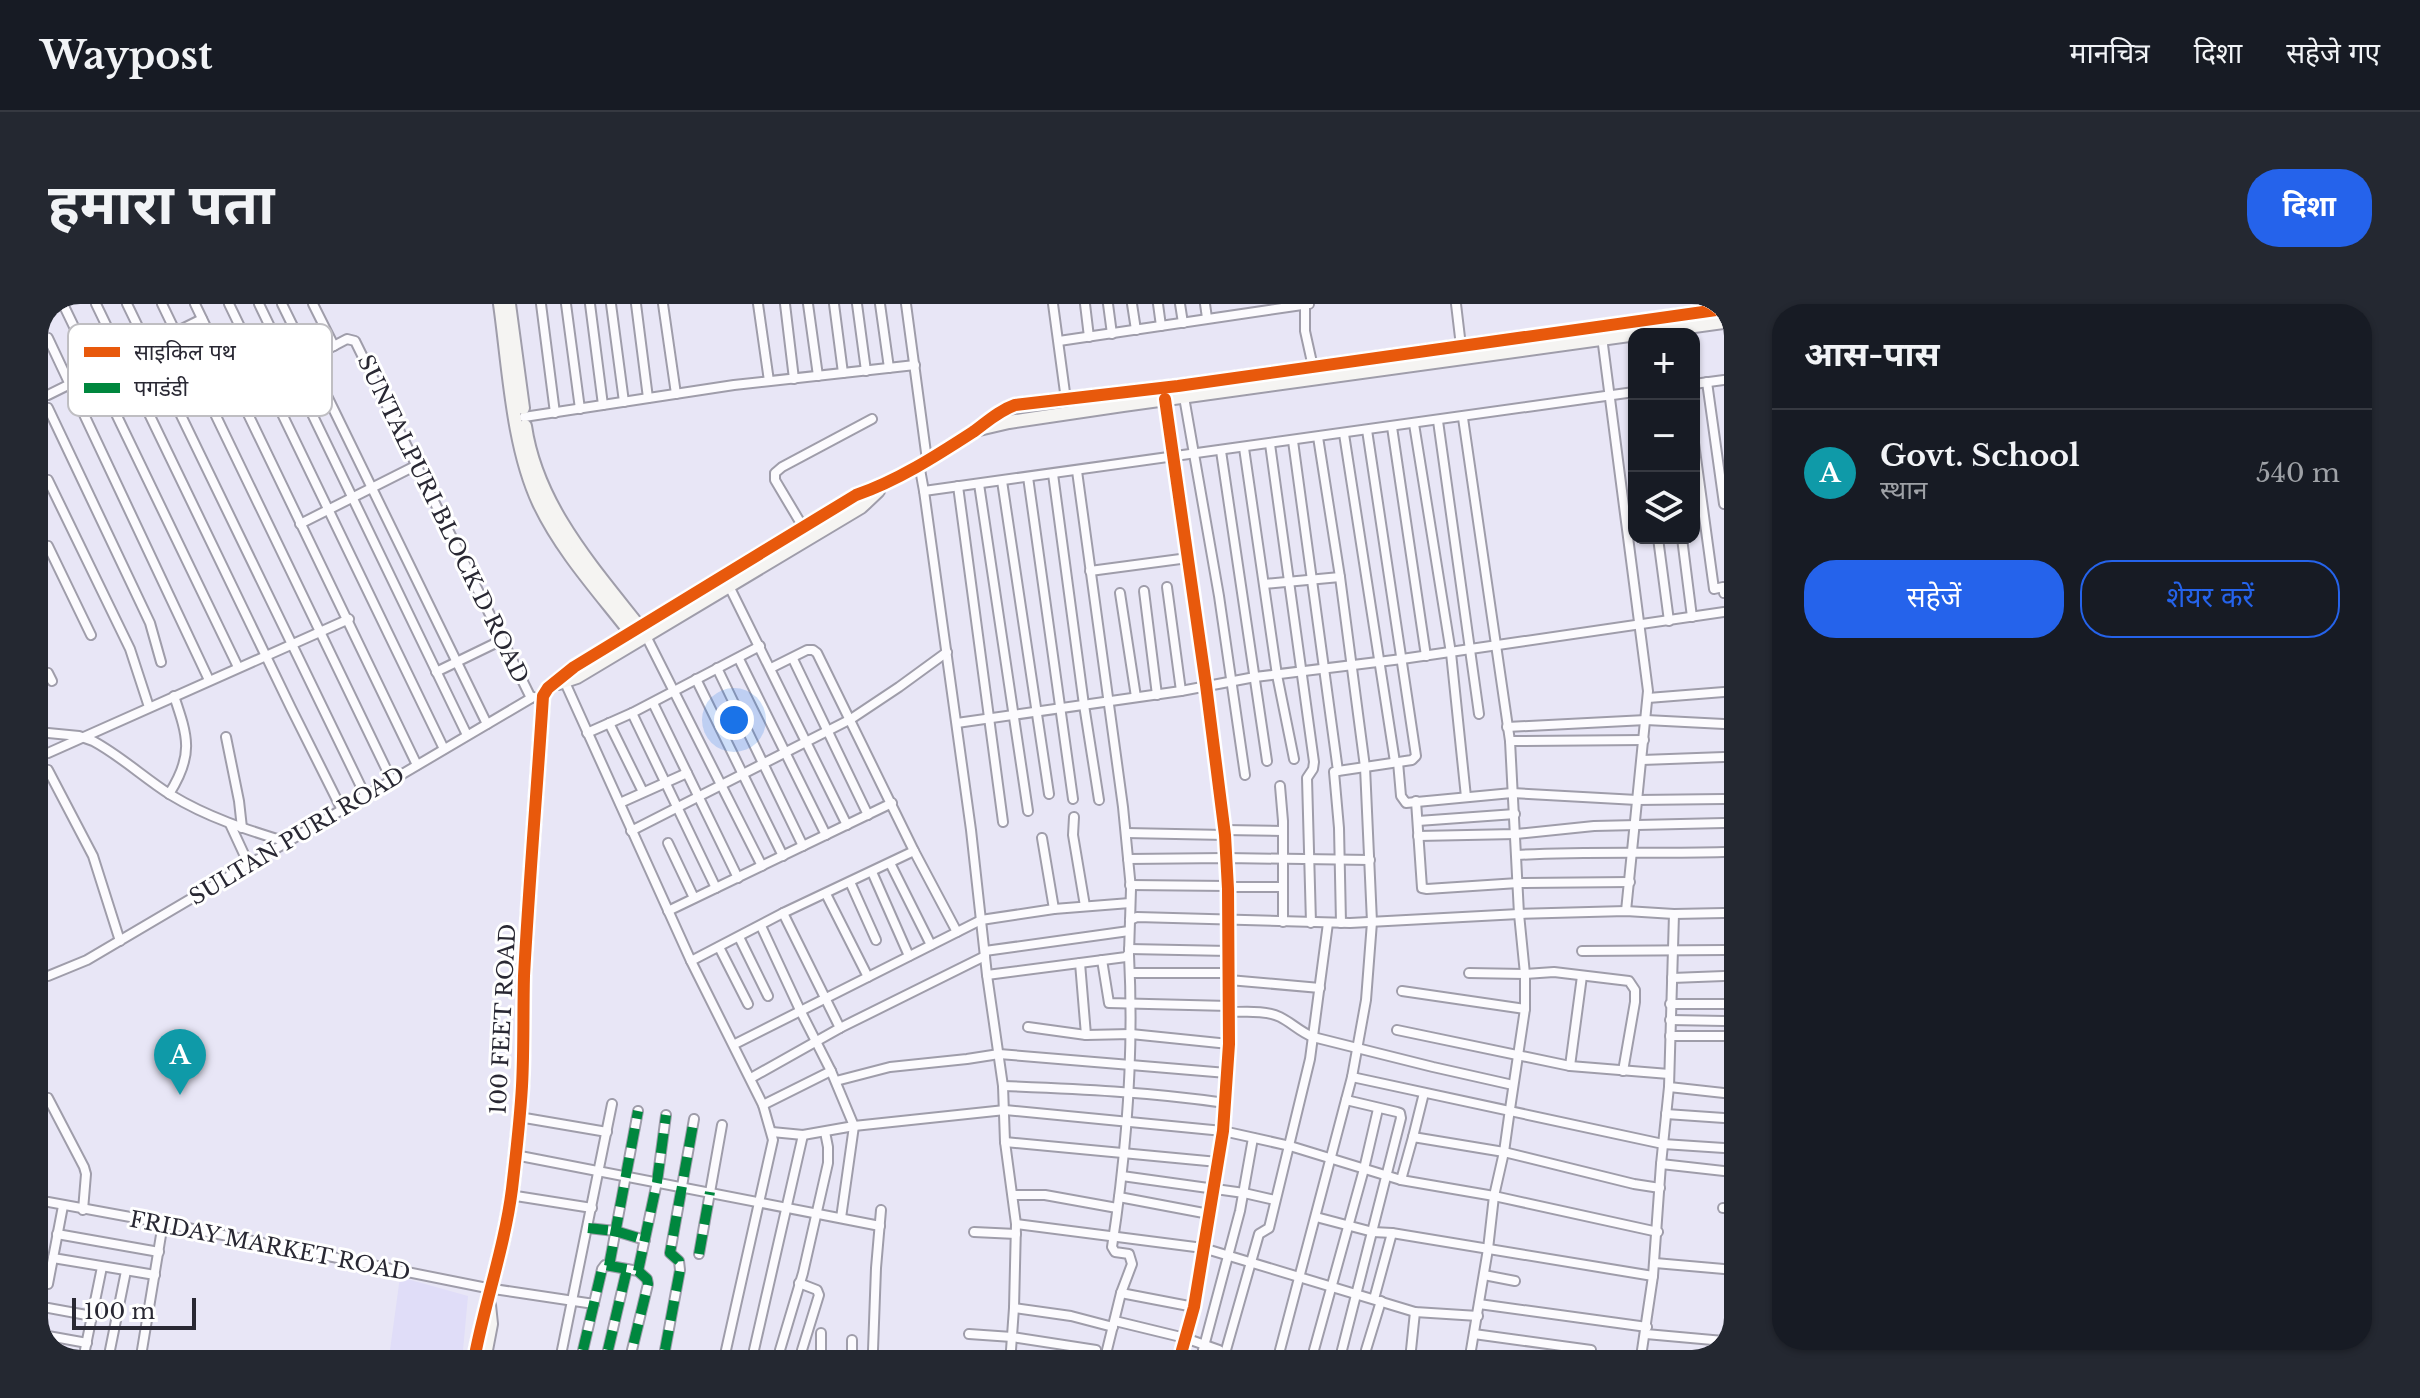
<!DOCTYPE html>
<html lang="hi">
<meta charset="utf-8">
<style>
:root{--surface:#171b24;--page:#242831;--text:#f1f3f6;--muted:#9ea1a6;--line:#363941;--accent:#2563eb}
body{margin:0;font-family:"Libre Baskerville","Noto Sans Devanagari",serif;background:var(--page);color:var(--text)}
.controls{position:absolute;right:24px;top:24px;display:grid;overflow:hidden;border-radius:16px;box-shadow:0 2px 6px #0004}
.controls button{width:72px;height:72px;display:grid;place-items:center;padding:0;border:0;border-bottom:2px solid var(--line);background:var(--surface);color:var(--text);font:40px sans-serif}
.scale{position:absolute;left:24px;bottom:20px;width:124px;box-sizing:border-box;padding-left:8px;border:4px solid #292833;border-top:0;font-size:22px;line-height:28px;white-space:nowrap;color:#292833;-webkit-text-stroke:6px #fff;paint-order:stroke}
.you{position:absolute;left:686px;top:416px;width:28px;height:28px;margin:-20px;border:6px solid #fff;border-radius:50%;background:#1a73e8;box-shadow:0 0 0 12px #1a73e833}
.badge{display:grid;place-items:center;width:52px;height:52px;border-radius:50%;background:var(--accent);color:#fff;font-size:26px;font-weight:700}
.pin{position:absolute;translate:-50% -66px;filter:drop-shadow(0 2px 4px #0008)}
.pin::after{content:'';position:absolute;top:42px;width:28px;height:24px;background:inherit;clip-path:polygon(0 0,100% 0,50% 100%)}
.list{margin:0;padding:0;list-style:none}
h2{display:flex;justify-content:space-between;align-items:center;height:104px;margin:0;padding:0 32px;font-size:34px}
h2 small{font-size:26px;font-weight:400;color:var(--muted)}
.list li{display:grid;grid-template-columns:52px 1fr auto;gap:24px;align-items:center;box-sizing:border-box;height:128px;padding:0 32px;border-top:2px solid var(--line)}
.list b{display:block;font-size:30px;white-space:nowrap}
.list p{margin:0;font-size:26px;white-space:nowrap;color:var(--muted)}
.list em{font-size:26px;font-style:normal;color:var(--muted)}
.actions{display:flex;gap:16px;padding:24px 32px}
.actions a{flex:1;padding:18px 0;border:2px solid var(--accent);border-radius:32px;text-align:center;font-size:28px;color:var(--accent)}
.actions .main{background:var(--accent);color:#fff}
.icon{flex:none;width:44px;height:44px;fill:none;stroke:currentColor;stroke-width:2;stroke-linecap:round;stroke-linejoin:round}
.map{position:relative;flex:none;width:1676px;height:1046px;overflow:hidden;border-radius:32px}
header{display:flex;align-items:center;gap:48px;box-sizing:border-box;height:112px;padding:0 40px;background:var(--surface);border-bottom:2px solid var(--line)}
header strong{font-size:38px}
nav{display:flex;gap:44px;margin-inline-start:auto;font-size:28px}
.intro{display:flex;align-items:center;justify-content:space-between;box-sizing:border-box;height:192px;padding:0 48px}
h1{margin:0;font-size:56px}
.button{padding:20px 36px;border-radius:32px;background:var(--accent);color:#fff;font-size:28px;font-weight:700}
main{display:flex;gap:48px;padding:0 48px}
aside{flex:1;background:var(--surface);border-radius:32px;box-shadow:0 2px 6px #0004}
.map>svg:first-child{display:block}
.built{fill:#e0ddf8}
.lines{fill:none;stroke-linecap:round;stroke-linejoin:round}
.street-casing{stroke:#9f9daa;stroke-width:12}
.secondary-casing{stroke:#9f9daa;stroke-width:16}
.street{stroke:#fcfbfe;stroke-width:8}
.secondary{stroke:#f5f4f2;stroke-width:12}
.quiet{stroke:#00873e;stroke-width:10;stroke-dasharray:20 10;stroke-linecap:butt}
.cycleway-casing{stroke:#fff;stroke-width:17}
.cycleway{stroke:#e8590c;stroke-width:12}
.labels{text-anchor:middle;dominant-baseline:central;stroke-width:6;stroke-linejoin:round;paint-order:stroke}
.street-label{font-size:22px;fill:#292833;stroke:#fff}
.key{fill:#fff;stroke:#bfbec2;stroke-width:2}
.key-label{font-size:22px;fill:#292833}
</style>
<header>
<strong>Waypost</strong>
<nav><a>मानचित्र</a><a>दिशा</a><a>सहेजे गए</a></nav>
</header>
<div class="intro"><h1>हमारा पता</h1><a class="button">दिशा</a></div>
<main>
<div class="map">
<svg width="1676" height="1046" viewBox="0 0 1676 1046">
<rect width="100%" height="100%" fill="#e8e6f6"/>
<path class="built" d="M352 973 420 992 415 1046H342Z"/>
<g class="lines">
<g class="street-casing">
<g id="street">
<path d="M15 0 190 363"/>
<path d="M48 0 243 404 294 506"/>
<path d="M79 0 317 491"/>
<path d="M114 0 344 477"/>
<path d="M147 0 369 461"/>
<path d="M181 0 396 445"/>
<path d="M211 0 419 431"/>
<path d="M234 0 261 55"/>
<path d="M265 0 286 42"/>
<path d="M493 0 507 109"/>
<path d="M518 0 532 105"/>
<path d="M542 0 555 101"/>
<path d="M563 0 576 98"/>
<path d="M588 0 600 94"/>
<path d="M615 0 628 90"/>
<path d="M710 0 721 77"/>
<path d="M737 0 746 75"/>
<path d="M760 0 770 72"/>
<path d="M786 0 795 69"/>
<path d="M809 0 818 67"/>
<path d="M832 0 841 64"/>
<path d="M858 0 879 156"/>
<path d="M1005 0 1018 96"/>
<path d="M1037 0 1041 33"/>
<path d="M1060 0 1064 30"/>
<path d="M1084 0 1088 26"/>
<path d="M1110 0 1113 22"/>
<path d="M1132 0 1135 19"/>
<path d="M1157 0 1159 14"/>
<path d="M1257 0V27L1265 63"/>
<path d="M1408 0 1413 42"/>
<path d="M1554 33 1600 387 1578 607"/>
<path d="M0 34 161 376"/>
<path d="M1011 37 1261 0"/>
<path d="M1659 78 1676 200"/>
<path d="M1646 80 1676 76"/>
<path d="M0 91 154 15"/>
<path d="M1136 93 1171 292 1197 471"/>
<path d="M1117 95 1158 381 1177 531 1180 585 1181 740 1175 827 1146 1003 1134 1046"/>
<path d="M0 104 102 319 113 358"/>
<path d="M476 113 686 81 867 61"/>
<path d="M1415 114 1462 437 1471 610 1477 670V705L1462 805 1456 848 1446 892 1440 945 1423 1046"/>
<path d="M1390 117 1431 410"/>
<path d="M1366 120 1403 349 1418 493"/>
<path d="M1344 123 1378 352"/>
<path d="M1296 130 1347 458"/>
<path d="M1245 137 1290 467 1286 468 1291 524 1293 619"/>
<path d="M1646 139 1666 285 1675 283 1676 289"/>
<path d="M1222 140 1266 458 1265 465 1259 474 1263 619"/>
<path d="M1196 144 1229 371 1246 455"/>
<path d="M1173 147 1219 457"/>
<path d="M871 160 876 187 923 526 939 671 955 782 957 838 968 920 966 1004 963 1046"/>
<path d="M1005 170 1036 401 1051 496"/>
<path d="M980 173 1025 495"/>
<path d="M0 176 82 345 101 403"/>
<path d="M954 177 1001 490"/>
<path d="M931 180 980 507"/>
<path d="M910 182 955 518"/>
<path d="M876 187 1586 88"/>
<path d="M252 220 369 161"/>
<path d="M755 223 727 176V169L734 163 824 115"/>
<path d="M1610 234 1621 317"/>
<path d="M1634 234 1644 313"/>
<path d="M0 242 43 331"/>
<path d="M1042 267 1140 254"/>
<path d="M1216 280 1292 273"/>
<path d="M681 282 799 521"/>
<path d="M1119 283 1133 387"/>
<path d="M1096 287 1109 391"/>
<path d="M1072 289 1088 393"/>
<path d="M598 332 714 562"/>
<path d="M691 355 778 531"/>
<path d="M745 355 820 511"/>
<path d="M669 364 755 542"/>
<path d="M723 364 759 346H765L769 349 866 547 909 628"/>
<path d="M388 368 454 336"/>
<path d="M0 369 4 377"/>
<path d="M515 374 643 657 715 801 725 836 678 1046"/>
<path d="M648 375 735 552"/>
<path d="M1600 394 1676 388"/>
<path d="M605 399 690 574"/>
<path d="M584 409 668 584"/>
<path d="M561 419 595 488"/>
<path d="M909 419 1133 387 1207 373 1354 355 1676 308"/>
<path d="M439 420 261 55 299 35 307 37 483 394"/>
<path d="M1459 423 1598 416 1676 420"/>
<path d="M0 429 31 432 45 437C73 452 96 474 123 491 159 513 199 526 239 538"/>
<path d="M539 429 584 409 712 342"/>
<path d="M178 433 191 497 194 524"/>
<path d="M1462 437 1596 436"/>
<path d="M0 449 301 315"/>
<path d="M1594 456 1676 453"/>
<path d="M1350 458 1353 492 1358 499 1464 489 1589 496 1676 495"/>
<path d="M0 466 45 552 72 637"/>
<path d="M1290 467 1364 456 1368 452 1319 126"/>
<path d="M1232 482 1235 517V618"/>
<path d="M121 490C146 451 140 433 126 392"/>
<path d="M1368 497 1374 584 1379 585 1470 579 1582 578"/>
<path d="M572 499 639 469"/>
<path d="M1026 513 1025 531 1037 602"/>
<path d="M1370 517 1467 510"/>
<path d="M182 520 201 561"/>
<path d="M1176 526 1235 527"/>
<path d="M583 527 803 415 851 383 899 348"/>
<path d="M1078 529 1177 531"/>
<path d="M1370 532 1468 530 1546 522 1676 519"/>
<path d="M994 534 1006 605"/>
<path d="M620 539 646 594"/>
<path d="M1469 551C1538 547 1607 550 1676 548"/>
<path d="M1080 555 1178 554 1322 556"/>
<path d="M842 559 883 641"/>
<path d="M824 568 861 652"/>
<path d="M802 578 828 636"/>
<path d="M1082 581 1180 582"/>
<path d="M1180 583H1235"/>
<path d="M778 590 820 673"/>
<path d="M620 607 844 499"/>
<path d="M735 609 792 724"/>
<path d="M1082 616 1089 613 1302 619 1471 610 1578 607 1626 610 1676 609"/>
<path d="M713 622 752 706 783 767 806 822 793 914"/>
<path d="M691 633 720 692"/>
<path d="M671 643 700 700"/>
<path d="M1081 645 1181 647"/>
<path d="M937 647 1081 627"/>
<path d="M1534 647 1676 646"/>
<path d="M1054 656 1061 699 1181 702"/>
<path d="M643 657 735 609 866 547"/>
<path d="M1032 659 1038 731"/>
<path d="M1082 669H1181"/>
<path d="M1421 669 1477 670 1506 668 1581 677 1587 686V698L1575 767"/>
<path d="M939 671 1078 653 1081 649 1083 585 1075 503 1029 167"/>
<path d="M0 672 39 656 485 393"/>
<path d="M1624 674 1676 672"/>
<path d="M1181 676 1272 684"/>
<path d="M1354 687 1477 705"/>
<path d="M1622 700H1676"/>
<path d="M1181 708C1197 708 1218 706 1232 713 1244 719 1252 728 1265 733L1385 763 1465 781"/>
<path d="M1622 716 1676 717"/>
<path d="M980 723 1038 731 1083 730 1181 740"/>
<path d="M1349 726 1522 762 1621 770"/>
<path d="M1622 732H1676"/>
<path d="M687 740 933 616 1006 605 1082 599"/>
<path d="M1522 762 1534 672"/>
<path d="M1304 773 1615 840 1676 844"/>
<path d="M703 774 792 724 937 652"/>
<path d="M788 777 842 763 919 755 951 750 1179 769"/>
<path d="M955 782C1029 785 1103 788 1177 799"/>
<path d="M1621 783 1676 789"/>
<path d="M0 794 36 863 38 870 35 906"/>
<path d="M715 801 783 767"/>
<path d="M1618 810 1676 814"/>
<path d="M471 813 559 828"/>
<path d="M724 828 755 831 806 822 957 806 1175 827 1242 842 1353 876 1365 833 1456 848 1586 880 1612 884"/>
<path d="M1365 833 1376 789"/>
<path d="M957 838 1170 858"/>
<path d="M467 851 832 922"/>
<path d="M1613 860 1676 867"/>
<path d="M1074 872 1196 889 1227 896"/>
<path d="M1353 876 1446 892 1610 928"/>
<path d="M463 889 468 892 544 904"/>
<path d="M965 891H997L1069 904"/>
<path d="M1071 893 1161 910"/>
<path d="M0 898 115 919 439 984 546 1000"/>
<path d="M15 902 5 954 107 971"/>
<path d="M1675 904H1676"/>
<path d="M1268 913 1325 928 1344 929 1605 972"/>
<path d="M968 920 1155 944 1367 1008 1430 1012"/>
<path d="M540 924 567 927 597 936"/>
<path d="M926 928 968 930"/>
<path d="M9 930 111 948"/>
<path d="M651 950 674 821"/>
<path d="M1607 959 1676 965"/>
<path d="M561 962 590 807"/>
<path d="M590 967 609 878 618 811"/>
<path d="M1436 971 1467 977"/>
<path d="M751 979 769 986 771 991 754 1046"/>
<path d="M0 980 5 954"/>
<path d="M1073 989 1146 1003"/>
<path d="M1326 995 1344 929"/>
<path d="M1431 1000 1599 1023"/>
<path d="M0 1004 44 1012"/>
<path d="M966 1004 1023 1012 1065 1023"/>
<path d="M1067 1017 1137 1034 1171 1046"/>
<path d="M773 1029V1046"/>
<path d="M921 1030 964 1033 1048 1046"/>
<path d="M1426 1030 1543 1046"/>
<path d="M1598 1030 1676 1037"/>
<path d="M0 1032 39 1039"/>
<path d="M804 1036V1046"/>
<path d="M37 1046 54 963"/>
<path d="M62 1046 78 967"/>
<path d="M94 1046 115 919"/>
<path d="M514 1046 564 800"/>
<path d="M535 1046 554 965 557 961 590 967 599 975 600 980 584 1046"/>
<path d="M560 1046 579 965"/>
<path d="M617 1046 632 966 631 957 622 949 646 815"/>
<path d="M706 1046 755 831"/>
<path d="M732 1046 755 969 780 859V843L777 828"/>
<path d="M825 1046 828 964 833 906"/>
<path d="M1059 1046 1073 989 1084 960 1081 950 1067 948 1064 943C1079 846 1086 749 1081 651"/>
<path d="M1155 1046 1192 907 1205 834"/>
<path d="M1178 1046 1211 930 1221 924 1262 755 1280 619"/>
<path d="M1232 1046 1304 773 1318 696 1324 618 1317 463 1292 273 1270 133"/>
<path d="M1266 1046 1316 865 1330 805"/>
<path d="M1294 1046 1353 814 1352 809 1349 808 1298 796"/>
<path d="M1318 1046 1333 997"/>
<path d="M1363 1046 1367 1008"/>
<path d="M1594 1046 1605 972 1613 860 1621 783 1626 610"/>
</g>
</g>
<g class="secondary-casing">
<g id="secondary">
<path d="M452 0C461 63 464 141 491 199 514 248 554 291 587 334"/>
<path d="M461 0 475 104"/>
<path d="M477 122C489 204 547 266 596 329"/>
<path d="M931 125 961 118 1075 101 1676 18"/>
<path d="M511 379 529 373 813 203 830 187"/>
<path d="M428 1046C439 992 457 940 464 885 468 851 472 817 474 782 476 746 475 709 476 672 481 579 489 486 495 392L500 384 526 363 808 191C849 177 888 152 925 128 939 118 950 107 967 101L1130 82 1676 5"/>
<path d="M438 1046 443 1020 441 1001"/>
</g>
</g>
<use href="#street" class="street"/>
<use href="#secondary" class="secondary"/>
<g class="quiet">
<path d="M540 924 567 927 597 936"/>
<path d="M651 950 662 888"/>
<path d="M561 962 590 807"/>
<path d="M590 967 609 878 618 811"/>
<path d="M535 1046 554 965 557 961 590 967 599 975 600 980 584 1046"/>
<path d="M560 1046 579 965"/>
<path d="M617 1046 632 966 631 957 622 949 646 815"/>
</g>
<g class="cycleway-casing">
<g id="cycleway">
<path d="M1117 95 1158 381 1177 531 1180 585 1181 740 1175 827 1146 1003 1134 1046"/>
<path d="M428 1046C439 992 457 940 464 885 468 851 472 817 474 782 476 746 475 709 476 672 481 579 489 486 495 392L500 384 526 363 808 191C849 177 888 152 925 128 939 118 950 107 967 101L1130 82 1676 5"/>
</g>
</g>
<use href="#cycleway" class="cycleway"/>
</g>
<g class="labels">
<g class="street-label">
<text transform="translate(395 215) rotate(64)">SUNTALPURI BLOCK D ROAD</text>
<text transform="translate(249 532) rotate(-31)">SULTAN PURI ROAD</text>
<text transform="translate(455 715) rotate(-87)">100 FEET ROAD</text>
<text transform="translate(222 942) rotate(11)">FRIDAY MARKET ROAD</text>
</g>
</g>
<rect x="20" y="20" width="264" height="92" rx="12" class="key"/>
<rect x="36" y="43" width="36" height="10" fill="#e8590c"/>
<rect x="36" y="79" width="36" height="10" fill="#00873e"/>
<g class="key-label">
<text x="86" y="56">साइकिल पथ</text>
<text x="86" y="92">पगडंडी</text>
</g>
</svg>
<div class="controls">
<button>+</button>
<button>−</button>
<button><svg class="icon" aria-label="layers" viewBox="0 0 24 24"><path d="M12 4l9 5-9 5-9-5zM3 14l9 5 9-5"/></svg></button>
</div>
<div class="scale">100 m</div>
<div class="you"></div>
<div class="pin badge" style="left:132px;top:791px;background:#0f9aa8">A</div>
</div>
<aside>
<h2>आस-पास<small></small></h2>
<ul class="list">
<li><span class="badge" style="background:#0f9aa8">A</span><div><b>Govt. School</b><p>स्थान</p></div><em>540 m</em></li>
</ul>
<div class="actions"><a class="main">सहेजें</a><a>शेयर करें</a></div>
</aside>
</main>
